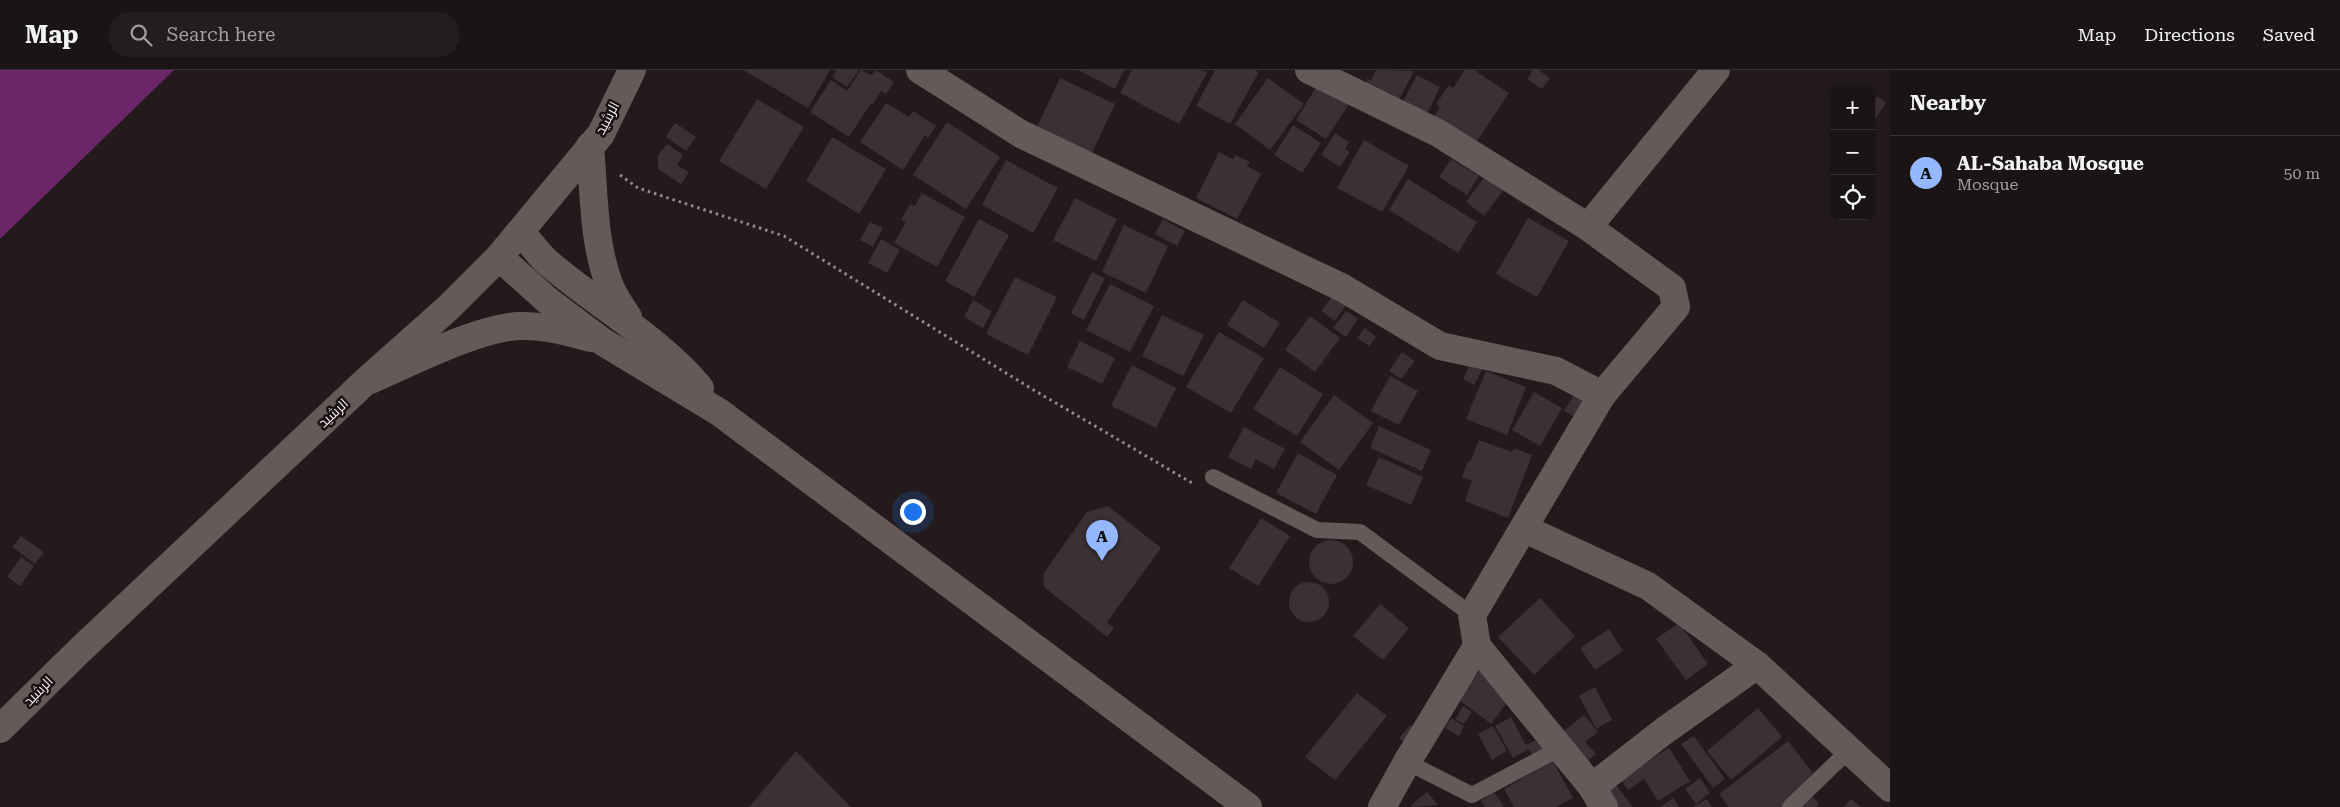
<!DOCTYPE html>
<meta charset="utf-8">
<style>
:root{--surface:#1a1414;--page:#231d1d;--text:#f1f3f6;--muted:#9f9ea0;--line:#383334;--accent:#94b7fd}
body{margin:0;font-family:"Roboto Serif",Cairo,serif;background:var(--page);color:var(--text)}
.controls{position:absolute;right:15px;top:15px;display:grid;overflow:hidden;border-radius:10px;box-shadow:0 1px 4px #0004}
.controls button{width:45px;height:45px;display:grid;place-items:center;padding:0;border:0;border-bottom:1px solid var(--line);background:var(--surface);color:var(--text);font:25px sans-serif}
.you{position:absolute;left:912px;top:441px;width:18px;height:18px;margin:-12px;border:4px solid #fff;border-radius:50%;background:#1a73e8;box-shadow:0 0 0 8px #1a73e833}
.badge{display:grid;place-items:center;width:32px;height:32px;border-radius:50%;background:var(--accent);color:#111;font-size:16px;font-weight:700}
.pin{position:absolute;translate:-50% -41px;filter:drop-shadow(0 1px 2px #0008)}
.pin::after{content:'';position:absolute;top:26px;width:18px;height:15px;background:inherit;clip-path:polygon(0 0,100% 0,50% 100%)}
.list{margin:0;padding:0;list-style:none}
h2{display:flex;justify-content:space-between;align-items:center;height:65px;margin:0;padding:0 20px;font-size:21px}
h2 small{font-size:16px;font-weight:400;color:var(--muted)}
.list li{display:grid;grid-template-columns:32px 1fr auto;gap:15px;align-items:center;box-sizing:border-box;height:75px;padding:0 20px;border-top:1px solid var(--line)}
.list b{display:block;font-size:19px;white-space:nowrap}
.list p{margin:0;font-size:16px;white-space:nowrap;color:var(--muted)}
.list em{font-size:16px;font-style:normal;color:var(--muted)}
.icon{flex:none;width:28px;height:28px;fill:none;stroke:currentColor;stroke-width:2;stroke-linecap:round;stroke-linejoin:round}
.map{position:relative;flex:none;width:1890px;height:737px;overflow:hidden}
header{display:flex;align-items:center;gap:30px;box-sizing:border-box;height:70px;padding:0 25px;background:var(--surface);border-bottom:1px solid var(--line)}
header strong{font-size:24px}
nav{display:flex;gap:28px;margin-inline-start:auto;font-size:18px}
.search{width:350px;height:45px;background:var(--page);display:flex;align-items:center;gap:12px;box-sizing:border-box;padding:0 18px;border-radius:20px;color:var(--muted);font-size:19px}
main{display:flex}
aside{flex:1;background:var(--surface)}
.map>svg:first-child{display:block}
.water{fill:#6a2669}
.building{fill:#3a3035}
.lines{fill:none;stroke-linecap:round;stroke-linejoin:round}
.path{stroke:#928a8b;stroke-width:3;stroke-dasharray:2.5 4;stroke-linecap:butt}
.service{stroke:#65595a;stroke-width:16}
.minor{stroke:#65595a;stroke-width:28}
.tertiary{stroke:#65595a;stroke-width:28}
.secondary{stroke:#65595a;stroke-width:28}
.labels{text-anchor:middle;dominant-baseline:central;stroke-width:5;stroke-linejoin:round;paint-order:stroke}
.street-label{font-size:14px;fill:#f8f1f2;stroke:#1a1112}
</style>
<header>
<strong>Map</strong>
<div class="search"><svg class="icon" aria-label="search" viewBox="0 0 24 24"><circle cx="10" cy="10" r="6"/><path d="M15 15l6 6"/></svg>Search here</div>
<nav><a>Map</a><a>Directions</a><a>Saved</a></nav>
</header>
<main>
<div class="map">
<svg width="1890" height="737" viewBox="0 0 1890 737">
<rect width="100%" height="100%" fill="#231a1b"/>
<path class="water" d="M0 0H174L0 169Z"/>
<g class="building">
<path d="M743 0H830L808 38Z"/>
<path d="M837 0H859L847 17 832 7Z"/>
<path d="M861 0 871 5 876 0 894 12 886 24 881 21 873 34 871 33 849 67 810 42 831 10 847 21Z"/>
<path d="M1078 0H1124L1115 19Z"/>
<path d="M1132 0H1201L1207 3 1179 54 1120 23Z"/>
<path d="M1215 0H1254L1259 2 1230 54 1196 36Z"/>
<path d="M1376 0 1414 1 1396 35 1363 19 1367 9 1371 11Z"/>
<path d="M1465 0H1474L1509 23 1475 74 1434 47 1440 37 1436 34 1449 15 1453 18Z"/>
<path d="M1533 0H1539L1550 8 1542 19 1527 9Z"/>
<path d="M1417 5 1440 17 1424 50 1400 37Z"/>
<path d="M1060 8 1115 34 1091 85 1036 59Z"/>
<path d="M1268 8 1304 34 1270 80 1235 54Z"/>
<path d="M1318 14 1349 34 1326 69 1296 50Z"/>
<path d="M1877 26 1886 33 1871 55V35Z"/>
<path d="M757 29 804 57 766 119 719 91Z"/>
<path d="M886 33 909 47 913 41 936 56 928 68 925 65 903 100 860 72Z"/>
<path d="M947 52 1000 87 966 139 913 105Z"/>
<path d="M675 53 696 67 686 81 666 67Z"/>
<path d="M1293 55 1321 73 1302 103 1274 85Z"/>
<path d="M1335 63 1349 72 1345 79 1350 82 1340 97 1321 85Z"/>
<path d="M832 67 886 99 859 144 806 111Z"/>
<path d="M1364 70 1409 96 1382 142 1337 118Z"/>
<path d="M667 74 683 85 677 95 689 102 681 114 658 99V85Z"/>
<path d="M1219 82 1233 89 1235 85 1250 92 1247 96 1261 104 1237 149 1196 128Z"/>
<path d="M1451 89 1479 106 1467 125 1439 107Z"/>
<path d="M1006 90 1058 118 1033 163 982 135Z"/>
<path d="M1484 107 1503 121 1484 146 1466 132Z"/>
<path d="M1408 109 1477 152 1458 183 1389 140Z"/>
<path d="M922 123 965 147 937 197 894 173 906 152 901 150 910 134 915 136Z"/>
<path d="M1075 128 1117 149 1096 191 1053 170Z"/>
<path d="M1528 148 1569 171 1537 227 1496 204Z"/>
<path d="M979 149 1009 165 974 227 945 211Z"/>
<path d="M1163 149 1185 161 1177 176 1155 164Z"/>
<path d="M870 152 883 158 873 177 860 170Z"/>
<path d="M1124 155 1168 176 1146 223 1102 202Z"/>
<path d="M881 169 900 180 887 203 868 193Z"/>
<path d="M1092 202 1105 208 1084 250 1071 243Z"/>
<path d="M1015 207 1057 227 1028 285 986 264Z"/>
<path d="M1110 214 1154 236 1130 282 1086 260Z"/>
<path d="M1333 225 1346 235 1335 251 1321 241Z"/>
<path d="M973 230 992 241 983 258 964 247Z"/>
<path d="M1243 230 1280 253 1264 278 1227 255Z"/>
<path d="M1346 241 1358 249 1346 267 1333 258Z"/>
<path d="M1162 245 1204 265 1183 306 1142 286Z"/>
<path d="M1310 246 1340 268 1315 302 1285 280Z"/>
<path d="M1365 258 1376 267 1369 276 1357 268Z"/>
<path d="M1219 262 1264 288 1231 343 1186 317Z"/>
<path d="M1080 271 1115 288 1102 314 1067 297Z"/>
<path d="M1402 282 1415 291 1401 309 1389 301Z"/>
<path d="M1470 294 1482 300 1474 315 1463 309Z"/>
<path d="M1132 295 1176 318 1156 358 1111 336Z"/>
<path d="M1280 297 1323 324 1297 366 1253 339Z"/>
<path d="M1486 301 1526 317 1507 365 1466 349Z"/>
<path d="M1390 306 1418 321 1399 355 1371 341Z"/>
<path d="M1534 322 1562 338 1540 376 1512 360Z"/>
<path d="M1576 322 1588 331 1577 348 1564 341Z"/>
<path d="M1334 325 1373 353 1339 400 1300 372Z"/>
<path d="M1379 356 1431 380 1422 401 1370 378Z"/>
<path d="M1244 357 1285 379 1274 399 1256 389 1251 399 1228 387Z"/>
<path d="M1479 370 1512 382 1514 378 1532 385 1508 448 1465 431 1472 411 1462 407 1468 391 1470 392Z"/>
<path d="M1298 383 1337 405 1316 444 1276 423Z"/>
<path d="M1379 387 1423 407 1411 435 1366 415Z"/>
<path d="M1108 436 1161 478 1107 552 1114 558 1107 567 1044 517 1043 504 1087 442Z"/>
<path d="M1261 448 1290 466 1258 516 1229 498Z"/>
<path d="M21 466 44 482 35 494 12 477Z"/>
<circle cx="1331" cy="492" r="22"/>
<path d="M21 487 34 496 20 516 7 507Z"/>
<circle cx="1309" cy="532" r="20"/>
<path d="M1540 528 1575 566 1534 605 1498 567Z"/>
<path d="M1380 534 1409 558 1383 590 1353 566Z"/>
<path d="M1679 553 1708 594 1686 610 1656 569Z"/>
<path d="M1609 559 1623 581 1595 600 1580 578Z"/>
<path d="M1481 599 1514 623 1491 654 1459 630Z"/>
<path d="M1595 617 1612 650 1596 659 1579 626Z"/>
<path d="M1357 623 1387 646 1335 710 1305 687Z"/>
<path d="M1463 636 1472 642 1464 654 1455 649Z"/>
<path d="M1758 638 1782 667 1731 710 1707 681Z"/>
<path d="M1584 645 1598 662 1585 672 1596 684 1583 695 1559 665Z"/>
<path d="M1511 647 1526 675 1543 667 1550 680 1534 689 1529 679 1513 688 1495 656Z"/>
<path d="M1451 648 1464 656 1459 666 1445 658Z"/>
<path d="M1410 655 1420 663 1409 676 1399 668Z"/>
<path d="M1493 656 1507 681 1492 690 1478 664Z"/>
<path d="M1694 666 1725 709 1713 718 1681 674Z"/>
<path d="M1788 671 1813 703 1782 737H1729L1719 724Z"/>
<path d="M1669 678 1690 711 1658 731 1644 709 1628 720 1620 708Z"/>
<path d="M796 681 851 737H749Z"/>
<path d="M1553 691 1573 728 1556 737H1514L1504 719Z"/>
<path d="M1700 708 1710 723 1696 734 1685 719Z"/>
<path d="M1616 715 1633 737H1608L1600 728Z"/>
<path d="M1427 722 1438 735 1413 737 1411 735Z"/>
<path d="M1494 722 1504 736 1502 737H1485L1481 731Z"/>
<path d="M1811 725 1819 734 1816 737H1798Z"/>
<path d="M1673 728 1679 737H1660Z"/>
<path d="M1707 729 1712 737H1693Z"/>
<path d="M1851 729 1861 737H1844Z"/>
</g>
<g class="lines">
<path class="path" d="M620 105 638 118 784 166 1032 319 1192 413"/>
<g class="service">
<path d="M1213 407 1317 460 1360 462 1472 545"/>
<path d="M1407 692 1472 725 1559 679"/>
<path d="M1790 737 1842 687"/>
</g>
<g class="minor">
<path d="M920 0 1021 64 1343 218 1440 276 1556 301 1602 325"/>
<path d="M1309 0 1438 63 1588 157 1672 218 1676 237 1602 325 1472 545 1477 576 1407 692 1382 737"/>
<path d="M1588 157 1716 0"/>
<path d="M1525 459 1648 516 1757 595 1890 718"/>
<path d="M1477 576 1592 717 1604 737"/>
<path d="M1592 717 1664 661 1757 595"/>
</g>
<g class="tertiary">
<path d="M590 76C594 121 593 171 609 214 613 225 621 237 628 247"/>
<path d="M521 162C529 171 537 182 546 191 594 233 660 269 700 318"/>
<path d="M499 187 547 230 603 272 719 342 1248 737"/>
<path d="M370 310C410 293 477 258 519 256 544 255 567 262 591 268"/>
</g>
<path class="secondary" d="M0 659 79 581 366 311 448 238 499 187 601 64 632 0"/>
</g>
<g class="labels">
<g class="street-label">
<text transform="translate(607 48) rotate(-62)">الرشيد</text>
<text transform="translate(333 343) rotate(-43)">الرشيد</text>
<text transform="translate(38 621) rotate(-45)">الرشيد</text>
</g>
</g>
</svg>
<div class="controls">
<button>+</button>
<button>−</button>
<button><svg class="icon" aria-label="locate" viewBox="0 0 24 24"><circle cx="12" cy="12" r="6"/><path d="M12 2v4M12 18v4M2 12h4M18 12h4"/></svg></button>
</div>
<div class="you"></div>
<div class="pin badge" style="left:1102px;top:491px">A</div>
</div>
<aside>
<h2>Nearby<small></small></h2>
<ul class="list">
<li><span class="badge">A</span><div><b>AL-Sahaba Mosque</b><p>Mosque</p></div><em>50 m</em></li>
</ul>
</aside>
</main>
